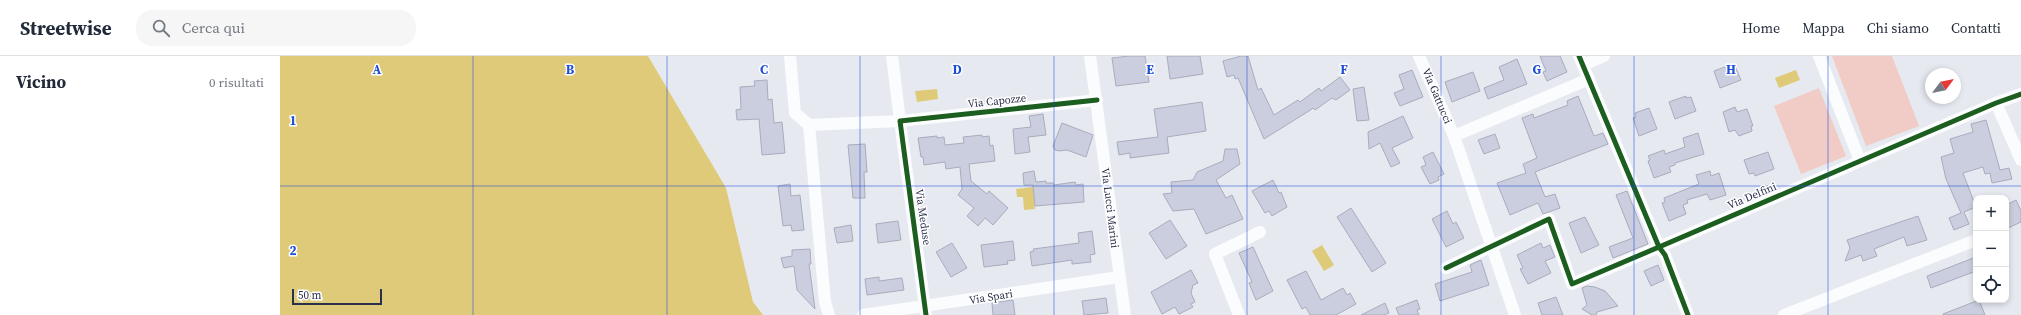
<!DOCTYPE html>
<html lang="it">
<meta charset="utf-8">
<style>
:root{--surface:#fff;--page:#f6f6f7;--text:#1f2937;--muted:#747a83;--line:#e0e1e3}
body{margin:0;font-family:"Source Serif 4",serif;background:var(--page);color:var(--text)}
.controls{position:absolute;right:12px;bottom:12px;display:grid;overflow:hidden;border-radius:8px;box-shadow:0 2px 6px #0003}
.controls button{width:36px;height:36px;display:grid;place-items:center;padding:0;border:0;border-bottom:1px solid var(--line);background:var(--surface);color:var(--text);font:20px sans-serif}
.compass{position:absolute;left:1645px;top:12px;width:36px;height:36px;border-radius:50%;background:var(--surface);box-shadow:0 2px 6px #0003;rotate:58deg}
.scale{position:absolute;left:12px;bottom:10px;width:90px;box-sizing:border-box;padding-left:4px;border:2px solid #2b314c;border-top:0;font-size:11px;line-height:14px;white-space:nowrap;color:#2b314c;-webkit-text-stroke:3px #fff;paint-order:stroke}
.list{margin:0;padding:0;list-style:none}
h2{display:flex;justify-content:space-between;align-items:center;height:52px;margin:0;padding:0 16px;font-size:17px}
h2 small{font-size:13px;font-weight:400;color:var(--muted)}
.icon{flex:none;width:22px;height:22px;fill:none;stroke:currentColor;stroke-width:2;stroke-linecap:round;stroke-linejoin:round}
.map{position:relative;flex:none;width:1741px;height:259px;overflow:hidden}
header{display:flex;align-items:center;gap:24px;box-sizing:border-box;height:56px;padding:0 20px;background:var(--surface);border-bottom:1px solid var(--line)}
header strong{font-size:19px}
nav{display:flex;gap:22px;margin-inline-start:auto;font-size:14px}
.search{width:280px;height:36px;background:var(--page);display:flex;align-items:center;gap:10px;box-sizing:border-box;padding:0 14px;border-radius:16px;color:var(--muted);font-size:15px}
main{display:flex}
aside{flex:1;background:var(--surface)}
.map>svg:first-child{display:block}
.green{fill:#f1cbc5}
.water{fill:#dfca7a}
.building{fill:#cacede;stroke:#a8acbc}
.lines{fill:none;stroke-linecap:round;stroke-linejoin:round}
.minor{stroke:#fbfcfd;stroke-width:12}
.cycleway-casing{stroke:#fff;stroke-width:8}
.cycleway{stroke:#1b5e20;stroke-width:5}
.grid{fill:none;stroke:#1d4ed8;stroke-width:1;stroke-opacity:0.55}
.labels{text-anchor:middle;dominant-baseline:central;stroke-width:3;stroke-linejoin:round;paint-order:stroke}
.street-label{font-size:11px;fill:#2b314c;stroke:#fff}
.grid-label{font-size:13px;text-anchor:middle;font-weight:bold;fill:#1d4ed8;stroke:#fff;stroke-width:3;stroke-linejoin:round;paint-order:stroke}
</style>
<header>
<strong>Streetwise</strong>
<div class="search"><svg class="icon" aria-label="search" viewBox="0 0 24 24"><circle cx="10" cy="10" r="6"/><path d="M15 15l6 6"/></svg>Cerca qui</div>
<nav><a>Home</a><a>Mappa</a><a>Chi siamo</a><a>Contatti</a></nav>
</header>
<main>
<aside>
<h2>Vicino<small>0 risultati</small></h2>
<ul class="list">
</ul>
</aside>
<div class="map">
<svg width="1741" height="259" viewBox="0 0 1741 259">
<rect width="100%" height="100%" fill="#e7e9f1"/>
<g class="green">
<path d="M1552 0H1612L1639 70 1586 90Z"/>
<path d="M1539 32 1566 100 1521 118 1494 50Z"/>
</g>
<g class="water">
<path d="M0 0H368L446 132 473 246 483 259H0Z"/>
<path d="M1516 14 1520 24 1499 32 1495 22Z"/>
<path d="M657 33 658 43 637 46 635 35Z"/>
<path d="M753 131 755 153 744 154 743 141H737L736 133Z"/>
<path d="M1042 189 1054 209 1044 215 1032 195Z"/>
</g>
<g class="building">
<path d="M849 0H865L869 26 836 30 832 2Z"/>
<path d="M887 0H920L923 18 890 23Z"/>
<path d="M961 0H968L978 34 981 32 994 59 1018 44 1020 46 1039 32 1041 35 1060 21 1070 34 1056 44 1052 42 1035 54 1033 52 1032 53 984 83 958 22 955 23 954 19 947 21 943 5Z"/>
<path d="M1260 0H1280L1287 16 1267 25 1263 16 1266 15Z"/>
<path d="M1237 3 1247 28 1208 43 1204 32 1224 24 1219 11Z"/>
<path d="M1450 9 1451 11 1455 10 1461 24 1440 32 1434 15Z"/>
<path d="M1132 14 1143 41 1120 50 1114 37 1124 33 1119 19Z"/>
<path d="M1193 16 1200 35 1172 46 1165 26Z"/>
<path d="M487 24 488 44 492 43 494 67 502 66 505 97 482 99 479 63 457 64 456 54 461 53 460 31 475 30 474 25Z"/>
<path d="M1084 31 1089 64 1077 65 1073 33Z"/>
<path d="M1298 40 1314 80 1323 77 1328 88 1255 116 1265 141 1275 138 1280 152 1263 158 1258 147 1230 159 1217 127 1246 117 1243 108 1257 102 1242 62 1253 58 1254 62 1288 49 1287 45Z"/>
<path d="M1406 40V42L1411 41 1416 55 1395 63 1389 46Z"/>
<path d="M922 46 926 75 887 81 889 97 850 102V97L839 99 837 86 878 81 874 53Z"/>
<path d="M1455 51 1457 56 1467 53 1473 70H1471L1472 75 1459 80 1455 74 1449 76 1443 56Z"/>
<path d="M1369 52 1377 73 1359 80 1353 62 1356 61 1355 57Z"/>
<path d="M763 58 766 79 748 81 750 96 735 98 733 73 751 71 749 60Z"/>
<path d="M1123 60 1133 82 1112 92 1120 107 1111 111 1100 87 1089 93 1088 76Z"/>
<path d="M1706 64 1720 114 1729 112 1732 123 1712 127 1710 117 1705 118 1703 111 1683 117 1696 151 1684 156 1689 168 1674 174 1669 162 1681 157 1666 123 1661 101 1674 97 1670 83 1693 76 1691 68Z"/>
<path d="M782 67 813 79 806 101 787 94 780 95 775 94 773 90Z"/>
<path d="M1418 77 1424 98 1395 107V109L1389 111 1391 116 1374 122 1368 105 1370 104 1368 100 1384 94 1385 98 1405 91 1403 82Z"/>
<path d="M1215 78 1220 92 1204 98 1198 84Z"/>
<path d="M702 79V81L709 80 710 90 713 89 715 105 689 108 691 125 707 138 709 135 728 152 713 169 705 162 698 170 687 160 694 152 678 139 682 133 680 111 666 113 665 106 644 109 643 101H641L638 82 657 80V82L664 81 665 89 684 87 683 81Z"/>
<path d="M585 88 587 116H584L585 142H573L568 89Z"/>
<path d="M945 93H957L960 108 936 124 946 142 952 139 963 163 926 178 914 153 893 155 883 138 892 137 891 126 913 124 917 116 943 105Z"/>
<path d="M1153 96 1164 118 1158 121 1159 124 1150 128 1141 111 1146 109 1143 101Z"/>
<path d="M1488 96 1494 113 1475 120 1474 117 1469 118 1464 104Z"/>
<path d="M754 115 756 126 766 125V127H773L774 129 795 126 796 129 803 128 804 146 755 150 753 129H744L743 117Z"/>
<path d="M1430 115 1431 120 1439 117 1446 139 1430 144 1427 138 1407 144 1408 147 1403 149 1406 158 1389 165 1382 147 1385 146 1384 142 1419 128 1416 119Z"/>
<path d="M993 124 999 137 1001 136 1007 151 992 160 989 155 985 157 972 135Z"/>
<path d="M510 128 511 140 520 139 524 174 512 175 511 169 503 170 498 130Z"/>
<path d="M1347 135 1368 188 1333 202 1329 191 1353 182 1336 139Z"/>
<path d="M1736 144 1741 155V166L1726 173V149Z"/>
<path d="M1071 152 1106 207 1092 216 1057 161Z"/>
<path d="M1167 155 1173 168 1176 166 1184 182 1166 191 1152 163Z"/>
<path d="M1638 160 1647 184 1627 190 1624 181 1594 193 1597 200 1583 205 1581 199 1565 205 1570 192 1567 184Z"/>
<path d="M1305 161 1319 189 1301 197 1289 167Z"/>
<path d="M890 164 907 190 886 203 869 177Z"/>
<path d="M618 165 621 184 598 187 596 168Z"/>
<path d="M571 169 573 185 557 187 554 172Z"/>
<path d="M812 175 815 198 810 199 811 206 792 208V204L752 210 750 196 754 195 753 193 799 187 798 177Z"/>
<path d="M733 185 735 204 727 205 728 208 704 211 701 189Z"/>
<path d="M672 187 687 212 671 221 656 196Z"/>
<path d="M1261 187 1263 192 1270 189 1275 201 1265 205 1271 217 1248 228 1240 213 1243 212 1237 199Z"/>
<path d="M973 191 993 235 976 244 969 227 972 226 959 197Z"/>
<path d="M530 193 531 208H529L535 253 517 234 514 210 504 212 501 202 512 200V194Z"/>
<path d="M1696 201V215L1651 232 1647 220Z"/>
<path d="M1201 204 1209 229 1160 245 1155 228 1192 216 1190 209Z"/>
<path d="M1378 209 1384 224 1371 230 1364 215Z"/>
<path d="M911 214 918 227 913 229 911 237 915 246 911 248 913 251 899 258 895 251 882 258 871 236Z"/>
<path d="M1026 215 1041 244 1063 232 1067 239 1070 237 1076 248 1056 259H1030L1026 251 1022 253 1007 224Z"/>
<path d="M599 221V225L622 222 624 234 587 239 585 223Z"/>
<path d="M1307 230 1315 231 1325 235 1338 250 1317 256 1316 259H1312L1302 253 1307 249 1302 232Z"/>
<path d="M1276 241 1283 259H1262L1258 247Z"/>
<path d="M826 242 828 257 804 259 802 245Z"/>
<path d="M733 244 735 259H713L712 247Z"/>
<path d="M1137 244 1140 253 1137 254 1139 259H1119L1116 252Z"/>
<path d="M1699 244 1705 259H1663V258Z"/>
<path d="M1105 247 1109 257 1104 259H1081Z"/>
</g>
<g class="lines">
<g class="minor">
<path d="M510 0 515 57 529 69 620 65 612 0"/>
<path d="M810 0 845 259"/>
<path d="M1139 0 1174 80 1235 259"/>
<path d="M1299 0 1379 191 1716 47 1741 38"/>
<path d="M1539 0 1580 105"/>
<path d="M1303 9 1324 0"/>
<path d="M1716 47 1741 104"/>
<path d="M529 69 545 246 549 259"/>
<path d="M1174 80 1309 23"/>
<path d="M1166 212 1269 163 1292 228 1379 191 1385 199 1408 259"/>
<path d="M583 259 839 221"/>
<path d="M646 259 620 65 817 44"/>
<path d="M959 259 935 198 980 176"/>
<path d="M1504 259 1696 184"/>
</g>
<g class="cycleway-casing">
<g id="cycleway">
<path d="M1299 0 1379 191 1716 47 1741 38"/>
<path d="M1166 212 1269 163 1292 228 1379 191 1385 199 1408 259"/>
<path d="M646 259 620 65 817 44"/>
</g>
</g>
<use href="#cycleway" class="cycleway"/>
</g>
<path class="grid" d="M193 0V259M387 0V259M580 0V259M774 0V259M967 0V259M1161 0V259M1354 0V259M1548 0V259M0 130H1741"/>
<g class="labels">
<g class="street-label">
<text transform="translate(1157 40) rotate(67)">Via Gattucci</text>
<text transform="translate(717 45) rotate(-6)">Via Capozze</text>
<text transform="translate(1472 140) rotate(-23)">Via Delfini</text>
<text transform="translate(830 152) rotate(83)">Via Lucci Marini</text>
<text transform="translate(643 161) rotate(82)">Via Meduse</text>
<text transform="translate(711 241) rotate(-9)">Via Spari</text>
</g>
</g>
<g class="grid-label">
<text x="97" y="18">A</text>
<text x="290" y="18">B</text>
<text x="484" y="18">C</text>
<text x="677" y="18">D</text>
<text x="870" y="18">E</text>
<text x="1064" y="18">F</text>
<text x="1257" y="18">G</text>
<text x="1451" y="18">H</text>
<text x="13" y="69">1</text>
<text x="13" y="199">2</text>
</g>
</svg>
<div class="controls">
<button>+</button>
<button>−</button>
<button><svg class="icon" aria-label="locate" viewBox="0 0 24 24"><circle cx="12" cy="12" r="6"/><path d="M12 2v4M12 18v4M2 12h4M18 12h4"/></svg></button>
</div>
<svg class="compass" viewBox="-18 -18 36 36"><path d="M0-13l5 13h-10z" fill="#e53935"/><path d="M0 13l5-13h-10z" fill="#747a83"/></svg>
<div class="scale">50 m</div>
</div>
</main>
